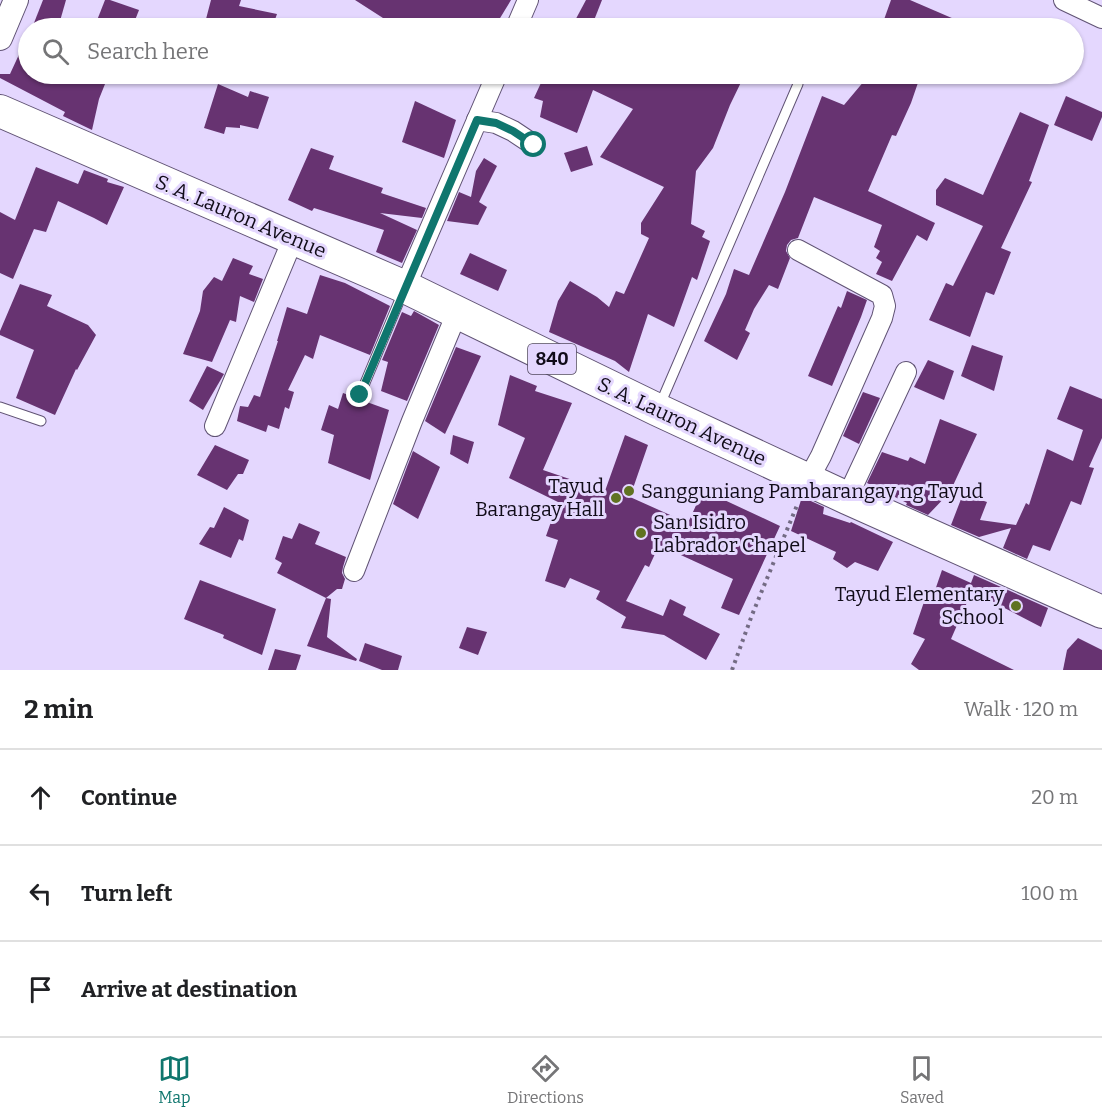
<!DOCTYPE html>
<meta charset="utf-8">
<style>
:root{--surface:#fff;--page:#f2f2f2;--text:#202124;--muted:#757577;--line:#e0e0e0;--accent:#0f766e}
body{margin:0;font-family:Bitter,serif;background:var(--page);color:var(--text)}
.stop{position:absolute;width:18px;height:18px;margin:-14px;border:4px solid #0f766e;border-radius:50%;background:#fff}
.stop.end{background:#0f766e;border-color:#fff;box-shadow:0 2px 6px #0008}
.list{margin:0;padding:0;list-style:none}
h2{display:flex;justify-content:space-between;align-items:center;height:78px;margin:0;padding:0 24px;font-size:26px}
h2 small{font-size:20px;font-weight:400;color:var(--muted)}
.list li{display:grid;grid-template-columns:39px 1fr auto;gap:18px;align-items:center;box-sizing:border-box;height:96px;padding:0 24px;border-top:2px solid var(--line)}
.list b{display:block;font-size:22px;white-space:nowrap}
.list em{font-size:20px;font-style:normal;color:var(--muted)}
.icon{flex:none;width:33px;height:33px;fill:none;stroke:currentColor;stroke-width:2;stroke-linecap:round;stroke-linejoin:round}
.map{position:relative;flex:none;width:1102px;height:670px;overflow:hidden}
.search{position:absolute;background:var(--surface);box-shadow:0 2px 4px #0004;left:18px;right:18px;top:18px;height:66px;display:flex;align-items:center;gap:15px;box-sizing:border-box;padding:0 21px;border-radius:33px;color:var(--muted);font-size:22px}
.sheet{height:366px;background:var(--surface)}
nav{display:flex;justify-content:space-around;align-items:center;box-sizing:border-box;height:84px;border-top:2px solid var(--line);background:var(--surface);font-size:16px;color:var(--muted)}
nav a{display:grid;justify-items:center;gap:3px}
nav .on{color:var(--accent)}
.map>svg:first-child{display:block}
.building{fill:#673371}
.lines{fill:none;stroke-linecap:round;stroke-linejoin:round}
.service-casing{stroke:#605374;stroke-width:11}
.minor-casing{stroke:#605374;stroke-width:22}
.tertiary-casing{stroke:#605374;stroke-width:26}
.trunk-casing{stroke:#605374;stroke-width:34}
.path{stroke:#736b84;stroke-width:4;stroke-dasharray:3 4.5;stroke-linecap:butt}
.service{stroke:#fff;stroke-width:9}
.minor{stroke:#fff;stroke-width:20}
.tertiary{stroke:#fff;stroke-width:24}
.trunk{stroke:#fff;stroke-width:32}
.route{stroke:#0f766e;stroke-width:8}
.poi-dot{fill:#607321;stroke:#e4d7fe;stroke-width:2}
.labels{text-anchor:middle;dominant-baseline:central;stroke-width:6;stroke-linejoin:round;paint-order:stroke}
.shield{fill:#e4d7fe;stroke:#50485d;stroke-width:1.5}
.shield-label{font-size:18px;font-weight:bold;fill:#100b18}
.street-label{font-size:20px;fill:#100b18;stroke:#e4d7fe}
.poi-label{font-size:20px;fill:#100b18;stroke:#e4d7fe;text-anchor:end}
</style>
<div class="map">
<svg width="1102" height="670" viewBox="0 0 1102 670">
<rect width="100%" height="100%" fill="#e4d7fe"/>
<g class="building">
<path d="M43 0H66L58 28H32Z"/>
<path d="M105 0H110L139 10 132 28H94Z"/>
<path d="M211 0H241L239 6 277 14 272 28H232L206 19Z"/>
<path d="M355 0H511L494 28H378L383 18Z"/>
<path d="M586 0H602L591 28H571Z"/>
<path d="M891 0H910L975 28H881Z"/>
<path d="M28 35V74H109L99 99 92 130 63 116 65 112 0 78V74H10Z"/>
<path d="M545 74H745L730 105 713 148 696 171 691 224 705 231 702 237 710 241 697 280 692 277 674 327 648 314 629 372 615 361 549 332 558 301 570 281 597 297 609 307 616 291 624 294 649 238 641 234V223L664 187 600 157 633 109 593 90 577 133 540 117 543 101 534 98Z"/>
<path d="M870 74H921L911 103 896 136 892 135 868 191 935 223 927 241 917 235 892 281 876 274 882 262 876 258 880 251 874 247 882 225 814 197 798 238 791 240 787 245 786 251 790 258 778 289 769 285 754 309 745 330 750 333 737 360 704 341 726 294 734 269 749 275 785 192 822 96 844 105Z"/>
<path d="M218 84 248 97 250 91 269 97 258 129 240 125V128L226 127 224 134 204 128Z"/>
<path d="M1066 96 1102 112V117L1092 141 1054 125Z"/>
<path d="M415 101 456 120 444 158 402 142Z"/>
<path d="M1020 112 1049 125 1029 181 1032 182 1001 248 1011 252 994 295 986 292 970 337 929 320 946 283 953 286 983 226 936 205V190L945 178 983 195Z"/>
<path d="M587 146 593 165 571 172 564 153Z"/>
<path d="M311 148 334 156 329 169 383 188 381 193 426 208 422 218 380 213 417 230 402 263 376 252 384 230 314 208 312 211 288 200Z"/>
<path d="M484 158 497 166 479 202 487 207 478 225 447 221 459 192 471 197 476 171Z"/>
<path d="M36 167 78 184 84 170 108 179 107 182 124 187 107 225 94 218 58 201 46 232 34 229 13 279 0 273V212L15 220Z"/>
<path d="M470 253 507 270 498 291 460 274Z"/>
<path d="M233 258 253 266 249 274 263 279 254 302 240 296 236 322 230 320 212 362 183 354 200 311 203 291 214 277 222 281Z"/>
<path d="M320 275 345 283 390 306 370 355 320 335 313 359 305 355 288 390 294 392 289 409 285 407 279 429 268 425 266 432 237 421 240 406 248 407 254 395 260 397 278 341H277L287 307 307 314Z"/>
<path d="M20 284 52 295 47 306 88 325 96 335 77 370 76 369 55 415 16 398 34 350 0 335V331Z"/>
<path d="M847 291 867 300 861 317 832 386 808 376 838 306 841 308Z"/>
<path d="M414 311 439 325 407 401 381 391 388 362 382 360 402 312 411 316Z"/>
<path d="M972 345 1003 356 994 391 961 376Z"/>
<path d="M456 347 481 356 445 434 425 421Z"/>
<path d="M928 360 954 371 944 400 914 387Z"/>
<path d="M207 366 224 374 203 410 189 401Z"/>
<path d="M510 375 537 386 535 391 572 403 543 470 605 491 625 435 648 445 630 497 688 523 703 490 780 526 739 615 721 608 733 579 659 545 649 567 645 565 626 601 663 616 670 599 686 607 683 615 720 634 706 660 664 635 621 628 626 617 596 599 600 591 570 578 565 588 545 581 558 540 546 536 558 502 509 478 525 438 498 425Z"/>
<path d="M1070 386 1102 399V438L1089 467 1094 468 1081 505 1071 501 1050 551 1033 545 1027 559 1003 548 1011 528 979 537 951 525 963 494 987 502 980 520 1016 525 1026 503 1029 505 1047 449 1073 461 1083 430 1057 419Z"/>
<path d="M863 392 880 398 859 444 843 436Z"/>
<path d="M343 393 354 397 358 401H364L389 410 370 480 328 463 334 435 321 430 329 405 338 409Z"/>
<path d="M940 419 977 434 950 492 928 515 906 505 907 503 867 483 882 452 908 461 910 457 925 464Z"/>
<path d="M453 435 474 442 468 464 450 454Z"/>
<path d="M215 445 249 460 243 474H238L227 490 197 475Z"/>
<path d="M413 451 440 467 418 519 393 504Z"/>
<path d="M802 497 824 507 823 514 850 523 851 522 893 542 878 571 855 562 847 568 833 559 836 552 791 531Z"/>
<path d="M224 507 249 520 243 541 239 539 231 558 199 544 210 527 214 528Z"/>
<path d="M299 523 320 532 315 544 346 557 343 567 342 573 345 579 342 589H337L326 598 331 599 327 637 357 659 356 661 307 646 326 598 277 573 282 563 275 559 283 536 292 539Z"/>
<path d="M942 570 971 583 974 575 1048 608 1041 627 972 591 951 639 1014 670H919L911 664 925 639 913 634 925 599 931 602Z"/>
<path d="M200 580 276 609 262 655 223 638 224 635 184 619Z"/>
<path d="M467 627 487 632 478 655 459 648Z"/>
<path d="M1078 638 1102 650V670H1063L1067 650Z"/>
<path d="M365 643 402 656 398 670H382L359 661Z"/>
<path d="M275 649 301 655 296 670H268Z"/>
</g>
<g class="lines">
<g class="service-casing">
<g id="service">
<path d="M360 395 403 292"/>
<path d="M0 407 41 421"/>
<path d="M659 407 798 84"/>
</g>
</g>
<g class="minor-casing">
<g id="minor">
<path d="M1064 0 1102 18"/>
<path d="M516 28 528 0"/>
<path d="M477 120 496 123 513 131 534 145"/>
<path d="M798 250 882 295 885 306 882 318 821 456 808 480"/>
<path d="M405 287 497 74"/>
<path d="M215 426 293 239"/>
<path d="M847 498 906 372"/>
<path d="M354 571 412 421 457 313"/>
</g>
</g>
<g class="tertiary-casing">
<path id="tertiary" d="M0 38 16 0"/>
</g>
<g class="trunk-casing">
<path id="trunk" d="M0 111 405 287 658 410 847 498 1102 612"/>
</g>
<path class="path" d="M732 670 752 615 798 503"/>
<use href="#service" class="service"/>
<use href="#minor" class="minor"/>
<use href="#tertiary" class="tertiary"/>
<use href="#trunk" class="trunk"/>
</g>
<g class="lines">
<path class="route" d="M360 395 477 120 496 123 513 131 534 145"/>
</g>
<g class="poi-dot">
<circle cx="629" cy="491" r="6"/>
<circle cx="616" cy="498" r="6"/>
<circle cx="641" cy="533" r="6"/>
<circle cx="1016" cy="606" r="6"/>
</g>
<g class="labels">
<rect class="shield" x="528" y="344" width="48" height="30" rx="4.5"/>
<g class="shield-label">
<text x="552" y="359">840</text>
</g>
<g class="street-label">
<text transform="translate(241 216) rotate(23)">S. A. Lauron Avenue</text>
<text transform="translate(682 421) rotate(25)">S. A. Lauron Avenue</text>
</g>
<g class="poi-label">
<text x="604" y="486">Tayud<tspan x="604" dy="23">Barangay Hall</tspan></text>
<text x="641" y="491" text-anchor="start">Sangguniang Pambarangay ng Tayud</text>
<text x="653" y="522" text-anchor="start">San Isidro<tspan x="653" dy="23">Labrador Chapel</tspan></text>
<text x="1004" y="594">Tayud Elementary<tspan x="1004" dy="23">School</tspan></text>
</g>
</g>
</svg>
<div class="stop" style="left:534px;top:145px"></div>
<div class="stop end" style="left:360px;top:395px"></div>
<div class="search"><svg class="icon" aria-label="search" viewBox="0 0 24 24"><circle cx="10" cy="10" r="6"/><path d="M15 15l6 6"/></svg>Search here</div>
</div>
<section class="sheet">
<h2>2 min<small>Walk · 120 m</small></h2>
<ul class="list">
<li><svg class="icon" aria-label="ahead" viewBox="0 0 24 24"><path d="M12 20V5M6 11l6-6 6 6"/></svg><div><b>Continue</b></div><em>20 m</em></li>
<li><svg class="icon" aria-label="left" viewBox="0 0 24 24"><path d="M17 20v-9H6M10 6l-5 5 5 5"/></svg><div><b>Turn left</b></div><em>100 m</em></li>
<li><svg class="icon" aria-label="arrive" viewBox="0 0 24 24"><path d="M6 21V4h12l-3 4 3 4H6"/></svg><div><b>Arrive at destination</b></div></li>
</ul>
</section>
<nav>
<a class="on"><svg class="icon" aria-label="map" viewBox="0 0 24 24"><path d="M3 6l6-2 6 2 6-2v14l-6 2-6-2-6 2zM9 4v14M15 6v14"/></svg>Map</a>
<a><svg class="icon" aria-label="directions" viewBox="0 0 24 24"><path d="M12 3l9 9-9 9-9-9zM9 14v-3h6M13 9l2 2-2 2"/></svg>Directions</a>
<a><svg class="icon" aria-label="saved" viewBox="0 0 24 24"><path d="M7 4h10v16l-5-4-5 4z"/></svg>Saved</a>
</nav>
